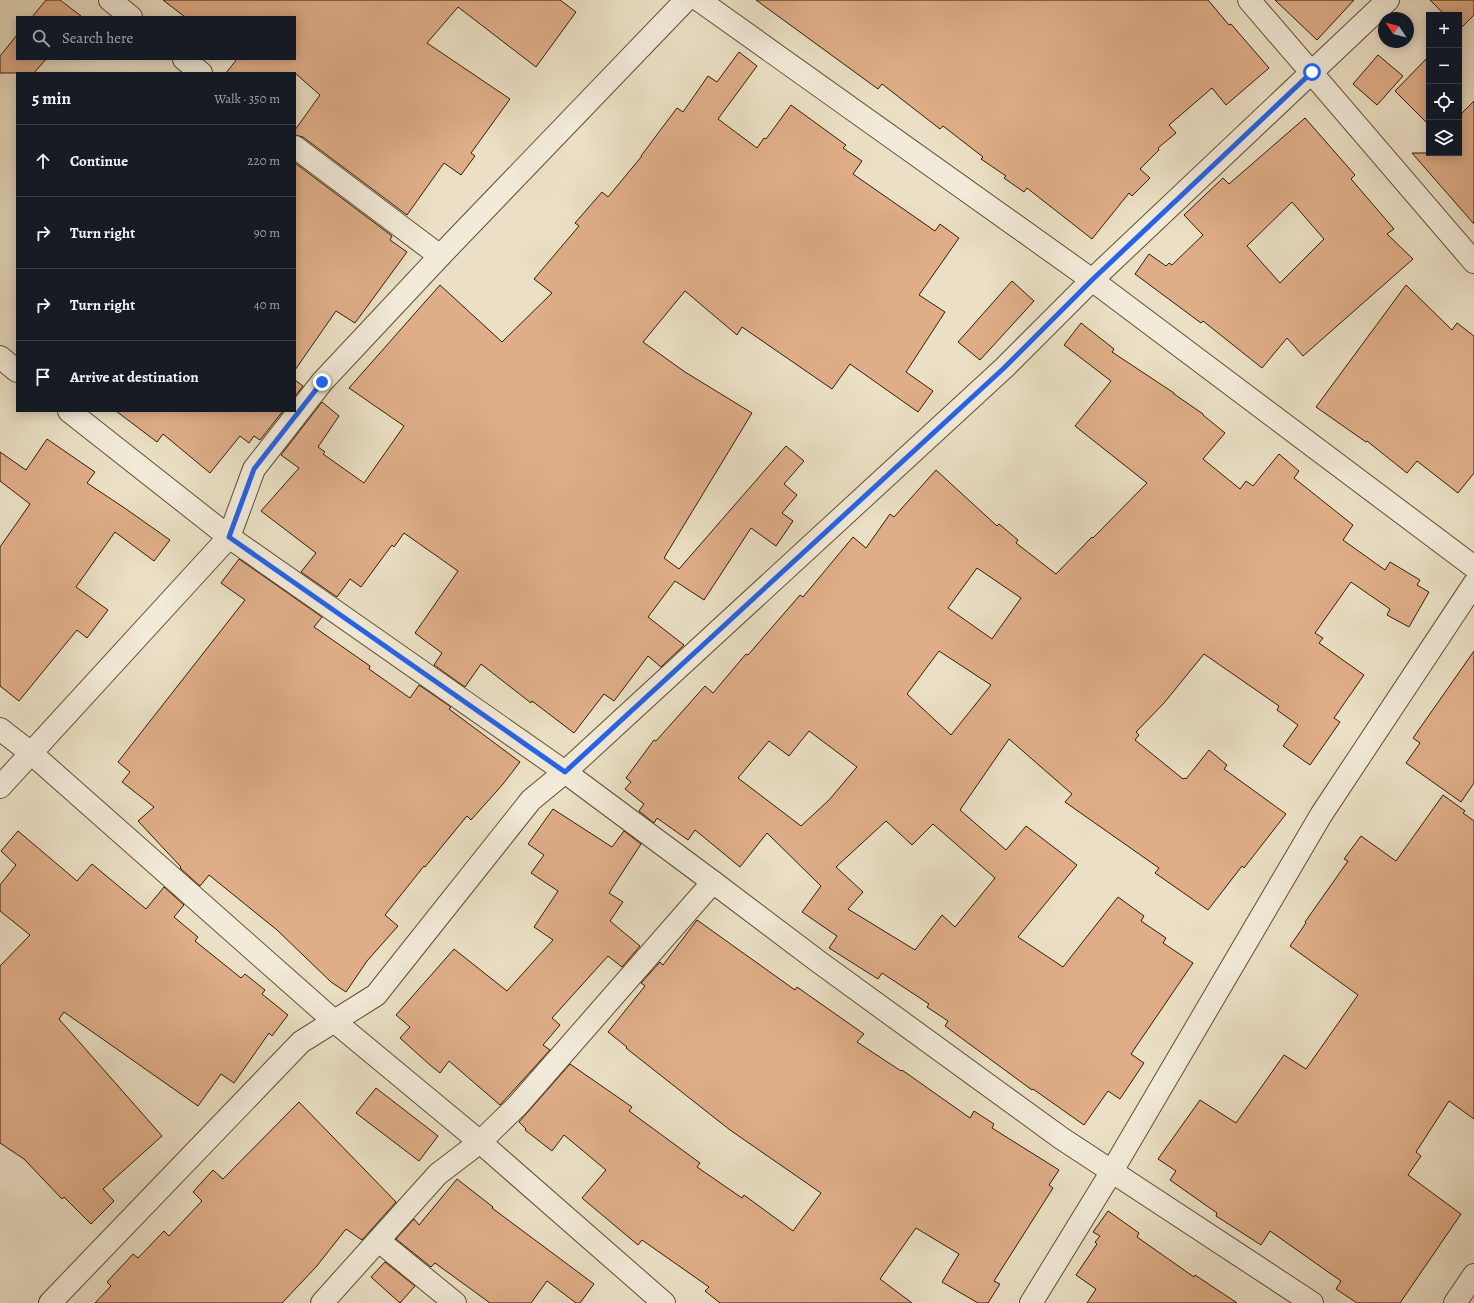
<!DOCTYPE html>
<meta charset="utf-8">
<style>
:root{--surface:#171b24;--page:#20242c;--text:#f1f3f6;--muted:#9ea1a6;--line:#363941}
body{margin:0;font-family:Alegreya,serif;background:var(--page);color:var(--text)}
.controls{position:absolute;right:12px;top:12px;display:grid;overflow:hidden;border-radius:0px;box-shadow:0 2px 10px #0003}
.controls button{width:36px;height:36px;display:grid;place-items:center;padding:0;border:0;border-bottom:1px solid var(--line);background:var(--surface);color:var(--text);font:20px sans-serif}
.compass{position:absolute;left:1378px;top:12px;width:36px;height:36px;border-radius:50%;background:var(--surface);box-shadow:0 2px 10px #0003;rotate:305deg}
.stop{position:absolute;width:12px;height:12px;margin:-9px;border:3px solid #2563eb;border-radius:50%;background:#fff}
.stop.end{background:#2563eb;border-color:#fff;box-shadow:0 1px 4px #0008}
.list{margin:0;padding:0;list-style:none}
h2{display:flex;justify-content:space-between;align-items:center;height:52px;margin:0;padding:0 16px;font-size:17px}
h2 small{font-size:13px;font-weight:400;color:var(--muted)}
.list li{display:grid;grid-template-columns:26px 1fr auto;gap:12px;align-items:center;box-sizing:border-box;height:72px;padding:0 16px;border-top:1px solid var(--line)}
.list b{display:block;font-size:15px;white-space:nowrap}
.list em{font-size:13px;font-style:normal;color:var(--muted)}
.icon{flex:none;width:22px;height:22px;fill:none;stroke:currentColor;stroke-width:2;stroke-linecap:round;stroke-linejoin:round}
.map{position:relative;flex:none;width:1474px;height:1303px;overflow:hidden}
.search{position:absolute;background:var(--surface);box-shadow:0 2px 10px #0003;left:16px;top:16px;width:280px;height:44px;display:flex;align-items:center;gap:10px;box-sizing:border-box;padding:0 14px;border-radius:0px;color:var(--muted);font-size:15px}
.panel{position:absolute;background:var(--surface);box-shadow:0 2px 10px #0003;left:16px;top:72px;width:280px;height:340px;border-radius:0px}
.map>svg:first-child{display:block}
.building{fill:#dfae89;stroke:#341d00;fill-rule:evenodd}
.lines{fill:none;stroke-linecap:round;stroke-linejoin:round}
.minor-casing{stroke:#624e31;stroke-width:24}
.minor{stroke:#f2ebd9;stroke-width:22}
.route{stroke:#2563eb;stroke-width:5}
</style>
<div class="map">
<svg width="1474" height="1303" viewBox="0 0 1474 1303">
<rect width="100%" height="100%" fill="#ebe0c5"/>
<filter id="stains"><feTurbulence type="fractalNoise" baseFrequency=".005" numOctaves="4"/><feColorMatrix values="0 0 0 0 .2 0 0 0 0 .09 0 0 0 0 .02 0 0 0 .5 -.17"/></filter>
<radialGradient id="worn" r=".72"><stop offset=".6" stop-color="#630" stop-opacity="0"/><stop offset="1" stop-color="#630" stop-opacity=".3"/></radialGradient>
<g class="building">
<path d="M46 0H60L81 16 80 17H32Z"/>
<path d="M163 0H560L576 12 536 67 458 7 427 43 510 99 471 153 475 156 461 175 444 163 407 215 303 137 295 135V130L320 95 295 73H226L237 59H295V17H185Z"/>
<path d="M756 0H1208L1229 25 1231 24 1269 68 1226 105 1212 88 1169 125 1176 133 1158 148 1159 150 1140 169 1150 178 1132 196 1129 193 1092 239 1027 188 1024 192 1004 178 1006 176 981 159 983 157 943 126 940 129 882 84 878 89Z"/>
<path d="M1275 0H1354L1317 40Z"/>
<path d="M1430 0H1474V15L1459 30V15H1445Z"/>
<path d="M17 35V59H46L34 73H0V56Z"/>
<path d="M739 52 757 66 718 119 757 148 764 138 766 139 791 105 846 145 843 148 862 161 853 174 935 231 940 224 959 238 919 295 945 312 906 372 933 391 918 412 850 364 832 389 742 327 737 335 685 291 643 342 685 372 752 413 664 558 679 569 786 446 804 461 784 484 797 495 782 513 793 521 776 546 751 528 704 600 675 581 648 617 684 645 661 667 648 656 614 701 604 694 574 733 532 701 531 703 481 664 465 687 434 665 442 653 415 633 458 571 404 533 394 547 392 545 361 587 350 579 337 597 301 572 316 553 261 511 299 468 281 455 322 402 339 416 318 447 325 452 323 454 364 483 404 426 349 388 440 285 502 342 552 293 534 279 579 226 575 223 602 192 608 197 642 156H641L677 108 683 112 708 76 717 82Z"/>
<path d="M1378 55 1403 76 1377 105 1353 84Z"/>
<path d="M1429 56V125L1395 91Z"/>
<path d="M1474 101V224L1412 153H1459V116Z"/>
<path d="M1305 118 1355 175 1351 179 1394 229 1387 234 1413 259 1303 356 1287 338 1262 368 1203 321 1201 323 1135 274 1149 254 1166 266 1169 263 1172 265 1203 235 1184 215 1223 178 1229 184ZM1292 202 1324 239 1280 283 1247 246Z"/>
<path d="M295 163 392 236 390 240 407 252 355 323 336 311 295 370Z"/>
<path d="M1012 281 1034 301 980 360 958 342Z"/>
<path d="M1406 285 1452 330 1457 323 1474 336V473L1458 493 1417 461 1407 473 1367 441 1366 442 1316 407Z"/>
<path d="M1081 323 1114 349 1112 352 1174 393V394L1203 414V415L1225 433 1203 459 1240 489 1246 481 1253 486 1279 454 1299 471 1294 478 1353 525 1343 540 1385 570 1390 562 1420 580 1417 585 1429 592 1409 627 1387 615 1390 609 1351 582 1315 633 1323 638 1319 643 1364 675 1334 718 1340 722 1310 765 1283 746 1298 725 1277 710 1279 706 1204 654 1164 703 1136 732 1139 735 1135 740 1183 779 1185 778 1186 779 1209 750 1227 765 1224 769 1286 814 1244 868 1242 866 1208 910 1155 873 1159 868 1065 802 1072 794 1009 739 960 810 1006 850 1026 826 1077 865 1018 937 1063 967 1118 897 1144 916 1141 921 1166 938 1163 943 1193 963 1131 1054 1144 1063 1120 1099 1108 1091 1084 1125 1033 1089 1032 1090 945 1026 948 1021 927 1007 929 1004 882 973 878 979 829 948 837 936 802 912 821 886 767 833 740 867 695 830 688 840 657 818 654 823 639 811 644 804 625 789 631 782 626 778 654 740 656 741 705 686 713 693 746 654 748 655 800 595 803 597 853 537 866 548 890 514 894 517 936 470 997 526 999 524 1018 540 1016 543 1056 574 1092 537 1093 538 1147 483 1075 426 1111 381 1064 345ZM977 568 1021 598 992 639 948 608ZM939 651 991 685 951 735 907 694ZM809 731 857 767 829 800 801 826 738 778 769 741 789 756ZM886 821 912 845 933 824 995 878 955 927 942 915 915 950 848 909 863 892 836 867Z"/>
<path d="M295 380 303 386 295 396Z"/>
<path d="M116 411H283L260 440 254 436 249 443 240 436 210 473 163 434 157 442Z"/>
<path d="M47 439 95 472 87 483 126 509 170 540 154 561 115 532 76 587 108 610 87 638 77 630 19 701 0 686V547L30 504 0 481V452L26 470Z"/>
<path d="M239 559 322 617 314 627 370 666 369 669 410 698 419 685 451 707 449 709 520 762 503 784 471 820 467 816 425 867 424 866 385 915 398 926 367 961 346 992 331 982 277 930 209 875 200 886 180 868 181 867 138 821 154 807 122 782 130 772 118 762 245 600 221 583Z"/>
<path d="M1474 651V783L1461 802 1406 763 1420 743 1413 738Z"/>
<path d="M1443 795 1465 811 1463 813 1474 821V1119L1449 1101 1416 1152 1421 1156 1408 1175 1461 1214 1400 1303H1357L1336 1289 1341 1281 1270 1231 1261 1245 1216 1216 1217 1213 1170 1180 1176 1171 1158 1159 1200 1100 1236 1123 1284 1055 1306 1069 1358 995 1290 946 1306 923 1305 922 1348 861 1344 859 1361 836 1396 861Z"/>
<path d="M553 809 612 847 624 831 641 844 609 893 623 902 610 921 640 946 622 967 608 956 552 1018 560 1025 543 1045 550 1050 500 1105 449 1061 440 1073 430 1065 400 1038 410 1027 396 1015 454 949 507 991 553 940 534 927 558 891 531 873 544 855 528 844Z"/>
<path d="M18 831 77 881 92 864 146 909 164 887 184 905 174 917 198 937 195 941 241 978 245 974 265 990 262 994 288 1015 272 1036 269 1033 234 1083 221 1074 198 1106 64 1012 59 1019 162 1136 103 1189 114 1201 91 1224 64 1197 62 1199 24 1159 0 1143V966L30 935 0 911V885L16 865 1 851Z"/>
<path d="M697 920 795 990 797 987 864 1034 857 1042 901 1071 902 1070 970 1118 974 1111 994 1124 992 1128 1059 1170 1049 1185 1053 1188 994 1281 1000 1284 988 1303H978L942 1282 959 1254 916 1228 880 1279 912 1303H720L705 1291 709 1287 642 1240 638 1245 582 1198 606 1170 564 1135 552 1151 525 1130 526 1129 519 1122 570 1064 632 1107 629 1111 700 1163 697 1167 742 1198 744 1195 793 1231 821 1193 730 1130 626 1048 627 1047 608 1032 645 986 641 983 660 962 663 965Z"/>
<path d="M376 1088 438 1136 419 1161 356 1113Z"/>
<path d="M299 1102 396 1202 362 1240 346 1229 316 1267 282 1303H95L111 1286 107 1282 133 1254 138 1258 164 1231 169 1236 202 1201 193 1192 213 1170 223 1179Z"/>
<path d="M457 1179 493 1207 492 1208 594 1284 580 1303H576L547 1281 531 1303H490L435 1263 431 1267 396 1239 414 1219 419 1225Z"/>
<path d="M1108 1211 1139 1233 1137 1237 1194 1277 1195 1275 1237 1303H1087L1096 1289 1076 1275 1097 1244 1095 1242 1100 1236 1093 1232Z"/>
<path d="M385 1262 415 1286 400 1303 371 1277Z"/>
</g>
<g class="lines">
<g class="minor-casing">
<g id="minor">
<path d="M110 0 131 17"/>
<path d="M699 0 1092 280 1474 567"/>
<path d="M1249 0 1474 262"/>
<path d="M184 59 201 73"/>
<path d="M295 147 440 256"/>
<path d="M0 357 17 371"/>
<path d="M69 411 229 537 565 772 713 882 819 962 1061 1138 1312 1303"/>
<path d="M0 729 31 753 334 1021 480 1142 664 1303"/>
<path d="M0 787 229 537 254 469 322 382 440 256 686 0"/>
<path d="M379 1241 455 1303"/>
<path d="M50 1303 301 1042 376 995 531 800 565 772 1004 368 1092 280 1388 0"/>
<path d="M322 1303 438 1174 480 1142 518 1105 713 882"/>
<path d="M1031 1303 1112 1171 1321 815 1474 584"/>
<path d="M1455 1303 1474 1275"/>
</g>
</g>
<use href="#minor" class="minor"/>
</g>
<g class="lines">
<path class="route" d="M322 382 254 469 229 537 565 772 1004 368 1092 280 1312 72"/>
</g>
<rect width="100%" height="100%" filter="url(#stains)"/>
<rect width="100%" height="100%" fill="url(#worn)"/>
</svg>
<div class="controls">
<button>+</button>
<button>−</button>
<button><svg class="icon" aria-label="locate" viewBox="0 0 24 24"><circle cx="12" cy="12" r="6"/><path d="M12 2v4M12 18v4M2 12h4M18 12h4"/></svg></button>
<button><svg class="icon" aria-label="layers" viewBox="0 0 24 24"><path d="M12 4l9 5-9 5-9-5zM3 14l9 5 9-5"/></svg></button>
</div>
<svg class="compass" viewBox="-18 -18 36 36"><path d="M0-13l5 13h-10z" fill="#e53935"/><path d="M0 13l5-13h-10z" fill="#9ea1a6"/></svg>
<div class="stop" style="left:1312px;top:72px"></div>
<div class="stop end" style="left:322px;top:382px"></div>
<div class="search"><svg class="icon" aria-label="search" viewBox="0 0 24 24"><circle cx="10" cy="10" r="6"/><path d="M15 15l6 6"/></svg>Search here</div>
<section class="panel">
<h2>5 min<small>Walk · 350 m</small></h2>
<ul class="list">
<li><svg class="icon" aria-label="ahead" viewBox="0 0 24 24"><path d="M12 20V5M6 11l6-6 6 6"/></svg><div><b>Continue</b></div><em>220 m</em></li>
<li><svg class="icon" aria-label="right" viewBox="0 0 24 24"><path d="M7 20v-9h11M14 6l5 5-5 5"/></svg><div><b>Turn right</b></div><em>90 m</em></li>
<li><svg class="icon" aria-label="right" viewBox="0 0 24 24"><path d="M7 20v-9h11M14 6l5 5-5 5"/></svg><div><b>Turn right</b></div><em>40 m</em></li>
<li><svg class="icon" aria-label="arrive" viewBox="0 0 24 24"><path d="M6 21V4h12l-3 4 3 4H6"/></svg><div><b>Arrive at destination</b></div></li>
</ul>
</section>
</div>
